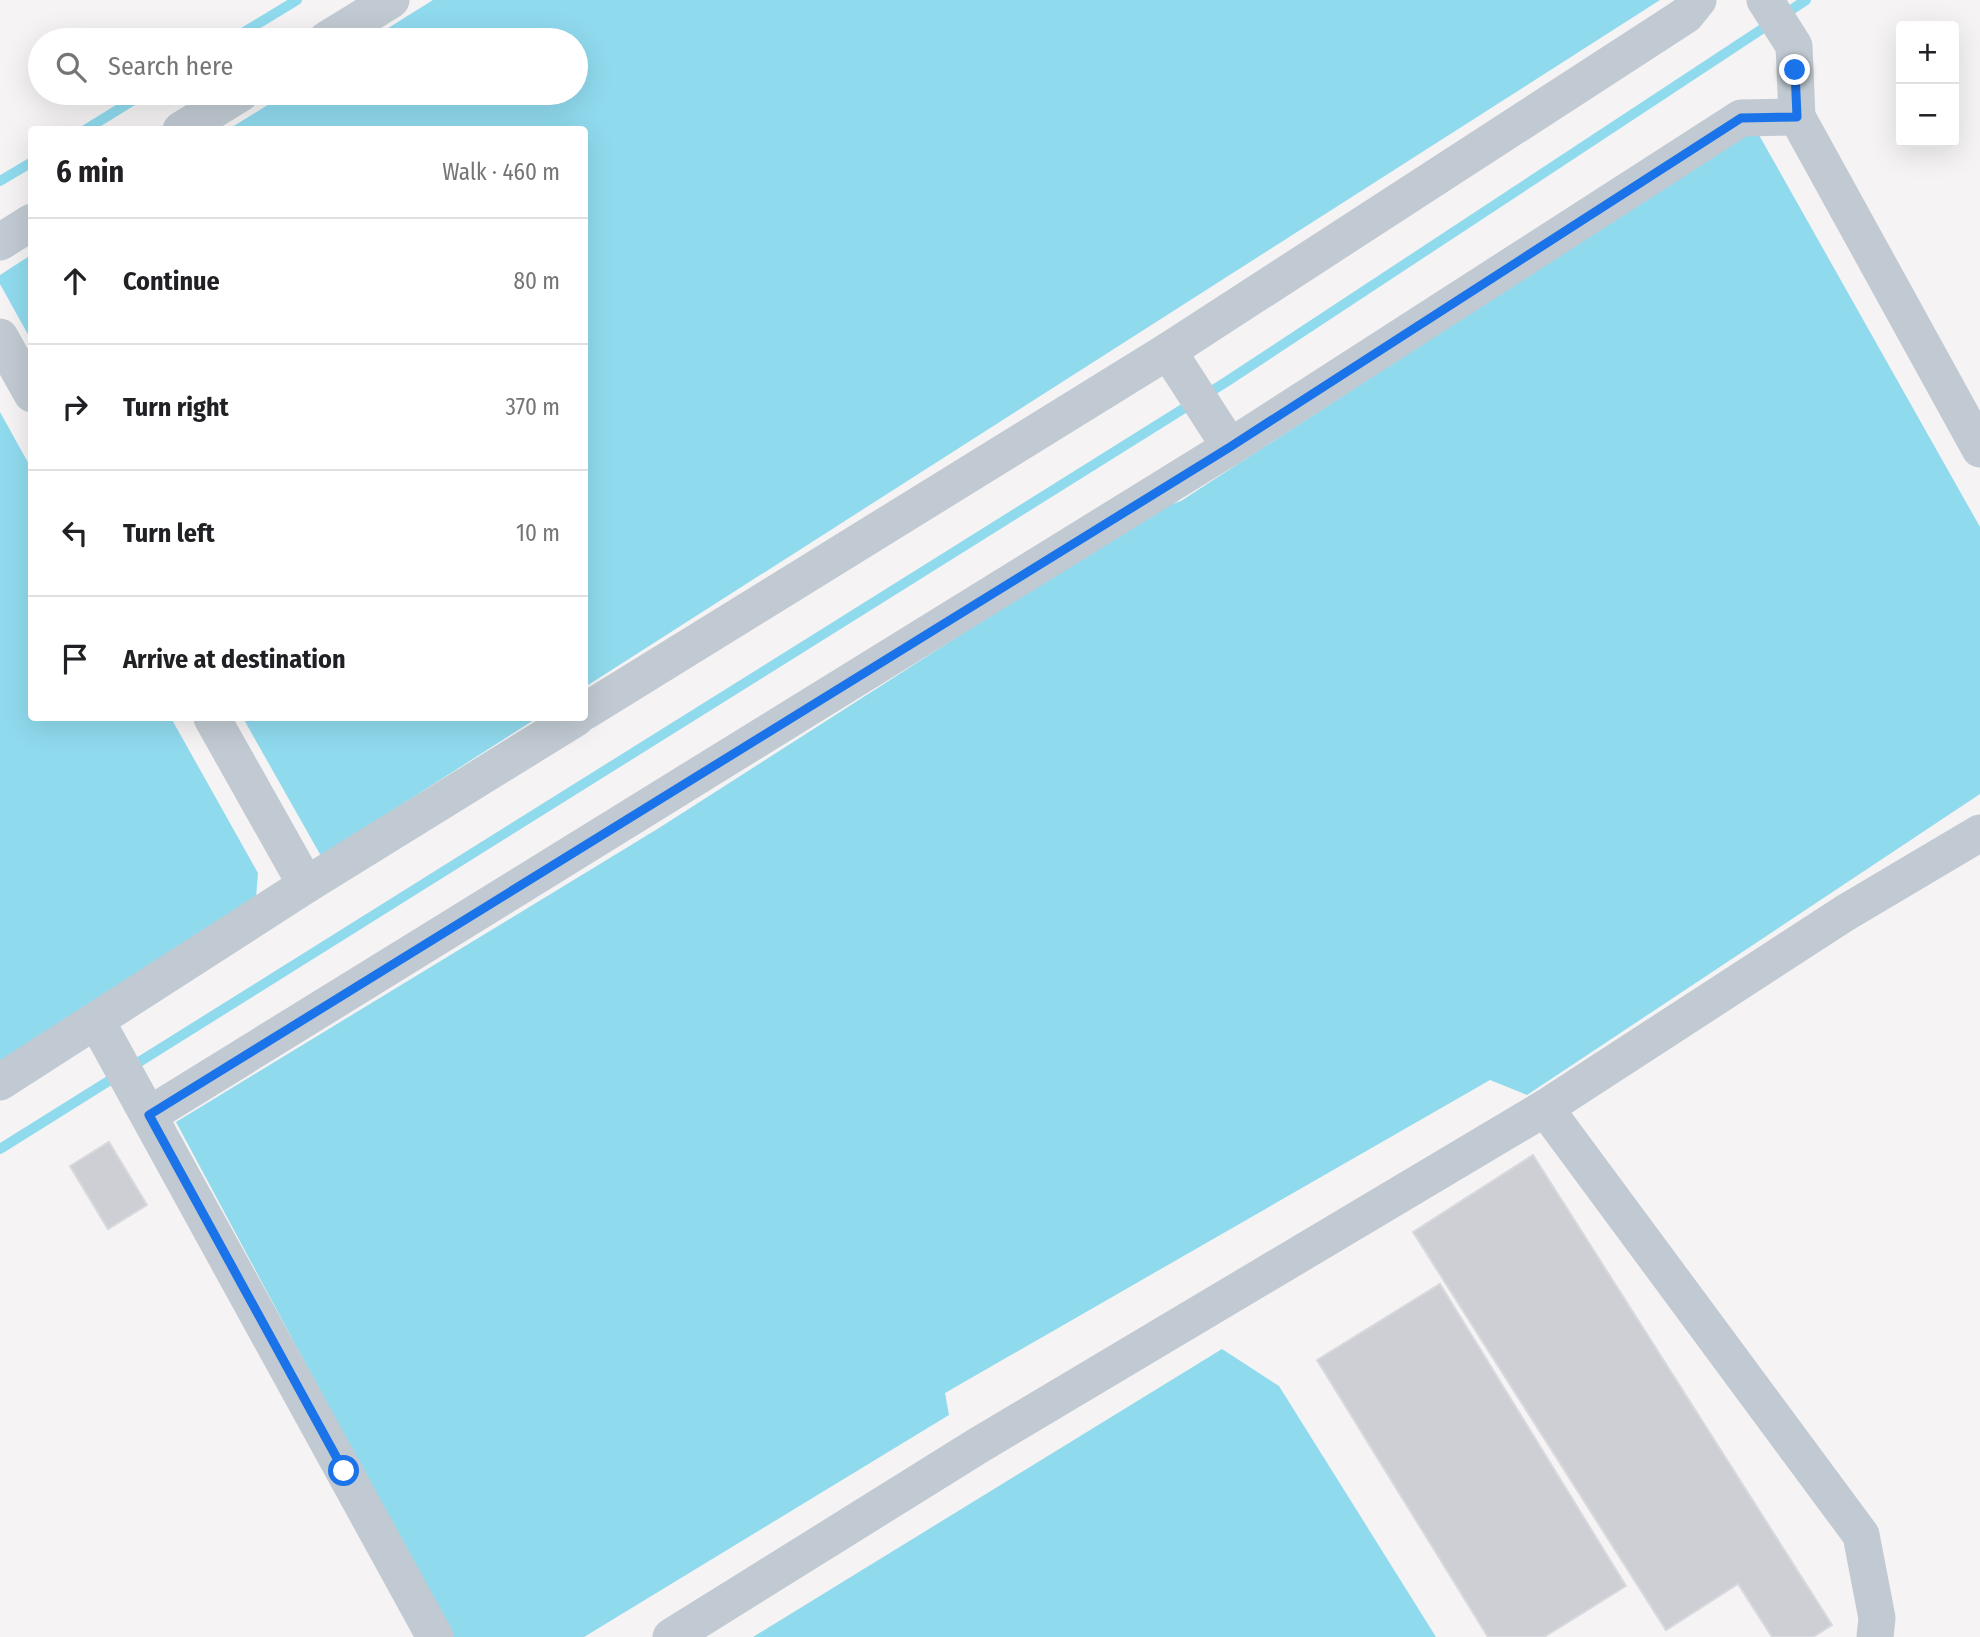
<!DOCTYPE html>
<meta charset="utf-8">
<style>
:root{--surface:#fff;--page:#f2f2f2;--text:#202124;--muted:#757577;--line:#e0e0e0}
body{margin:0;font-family:"Fira Sans Condensed",sans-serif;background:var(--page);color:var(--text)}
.controls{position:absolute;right:21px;top:21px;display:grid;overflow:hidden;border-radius:7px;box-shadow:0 7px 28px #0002}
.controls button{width:63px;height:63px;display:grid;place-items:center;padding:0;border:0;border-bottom:2px solid var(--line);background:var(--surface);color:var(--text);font:35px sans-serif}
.stop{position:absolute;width:21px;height:21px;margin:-16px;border:5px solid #1a73e8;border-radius:50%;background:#fff}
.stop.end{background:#1a73e8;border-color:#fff;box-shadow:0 2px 7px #0008}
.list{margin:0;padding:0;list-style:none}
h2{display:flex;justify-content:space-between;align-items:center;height:91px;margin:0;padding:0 28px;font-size:30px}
h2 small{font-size:23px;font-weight:400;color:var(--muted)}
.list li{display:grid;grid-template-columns:46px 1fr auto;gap:21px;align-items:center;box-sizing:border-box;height:126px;padding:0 28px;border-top:2px solid var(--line)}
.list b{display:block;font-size:26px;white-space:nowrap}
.list em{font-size:23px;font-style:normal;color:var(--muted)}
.icon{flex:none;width:38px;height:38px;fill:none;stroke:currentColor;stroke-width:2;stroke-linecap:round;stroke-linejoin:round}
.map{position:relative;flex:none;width:1980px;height:1637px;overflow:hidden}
.search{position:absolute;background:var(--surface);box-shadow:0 7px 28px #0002;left:28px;top:28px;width:560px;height:77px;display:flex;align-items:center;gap:18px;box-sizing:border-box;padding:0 24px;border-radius:38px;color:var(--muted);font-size:26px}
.panel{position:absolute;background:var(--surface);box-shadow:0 7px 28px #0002;left:28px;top:126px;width:560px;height:595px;border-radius:7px}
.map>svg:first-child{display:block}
.water{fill:#90daee}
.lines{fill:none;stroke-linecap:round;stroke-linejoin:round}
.stream{stroke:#90daee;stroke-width:10}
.building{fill:#cdcfd5;stroke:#d7d9de;stroke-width:2}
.minor{stroke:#c1cad2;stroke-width:37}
.route{stroke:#1a73e8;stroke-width:9}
</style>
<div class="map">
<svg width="1980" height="1637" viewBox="0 0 1980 1637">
<rect width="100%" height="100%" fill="#f5f3f3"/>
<g class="water">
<path d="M433 0H1660L585 687 584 130 229 129 287 93H576V40H369Z"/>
<path d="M1755 128 1980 527V794L1527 1095 1490 1080 945 1393 949 1415 584 1637H452L176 1122 659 828 1157 509 1181 501Z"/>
<path d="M31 255V340L0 284V275Z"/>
<path d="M0 412 31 468 32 718H171L258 873 256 898 0 1064Z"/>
<path d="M243 718H537L321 856Z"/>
<path d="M1222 1349 1279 1386 1436 1637H753Z"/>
</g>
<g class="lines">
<g class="stream">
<path d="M231 40 297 0"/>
<path d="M85 130 145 93"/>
<path d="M0 181 32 162"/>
<path d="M0 1149 1226 382 1806 0"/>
</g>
</g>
<g class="building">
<path d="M109 1142 147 1205 108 1229 70 1166Z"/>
<path d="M1533 1155 1832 1625 1813 1637H1772L1738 1584 1666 1630 1413 1232Z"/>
<path d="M1440 1284 1626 1586 1544 1637H1488L1317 1360Z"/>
</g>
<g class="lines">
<g class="minor">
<path d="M1765 0 1794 46 1797 117 1980 449"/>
<path d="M326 40 391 0"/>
<path d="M181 130 241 93"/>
<path d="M0 242 32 222"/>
<path d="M0 337 32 394"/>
<path d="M1168 351 1230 447"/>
<path d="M584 712 1168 351 1686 15 1698 0"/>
<path d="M212 718 306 885"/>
<path d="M97 1022 435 1637"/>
<path d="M0 1082 306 885 576 718"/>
<path d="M1545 1108 1861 1535 1877 1618 1875 1637"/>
<path d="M149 1115 1230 447 1741 118 1797 117"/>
<path d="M671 1637 979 1445 1545 1108 1845 913 1980 833"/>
</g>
</g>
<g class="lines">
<path class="route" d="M344 1471 149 1115 1230 447 1741 118 1797 117 1795 70"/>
</g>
</svg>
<div class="controls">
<button>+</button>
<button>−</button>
</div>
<div class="stop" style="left:344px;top:1471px"></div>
<div class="stop end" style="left:1795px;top:70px"></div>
<div class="search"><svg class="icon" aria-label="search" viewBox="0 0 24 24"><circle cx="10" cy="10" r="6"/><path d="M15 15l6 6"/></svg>Search here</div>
<section class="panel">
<h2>6 min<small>Walk · 460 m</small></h2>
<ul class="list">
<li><svg class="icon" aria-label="ahead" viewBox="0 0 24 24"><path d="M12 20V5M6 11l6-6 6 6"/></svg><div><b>Continue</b></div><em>80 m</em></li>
<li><svg class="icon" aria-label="right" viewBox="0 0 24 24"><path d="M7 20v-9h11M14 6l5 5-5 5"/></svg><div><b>Turn right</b></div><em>370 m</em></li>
<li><svg class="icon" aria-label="left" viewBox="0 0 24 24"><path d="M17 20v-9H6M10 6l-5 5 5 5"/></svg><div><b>Turn left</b></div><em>10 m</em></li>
<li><svg class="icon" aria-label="arrive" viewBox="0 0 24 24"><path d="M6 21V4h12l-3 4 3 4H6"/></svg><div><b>Arrive at destination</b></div></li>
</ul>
</section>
</div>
